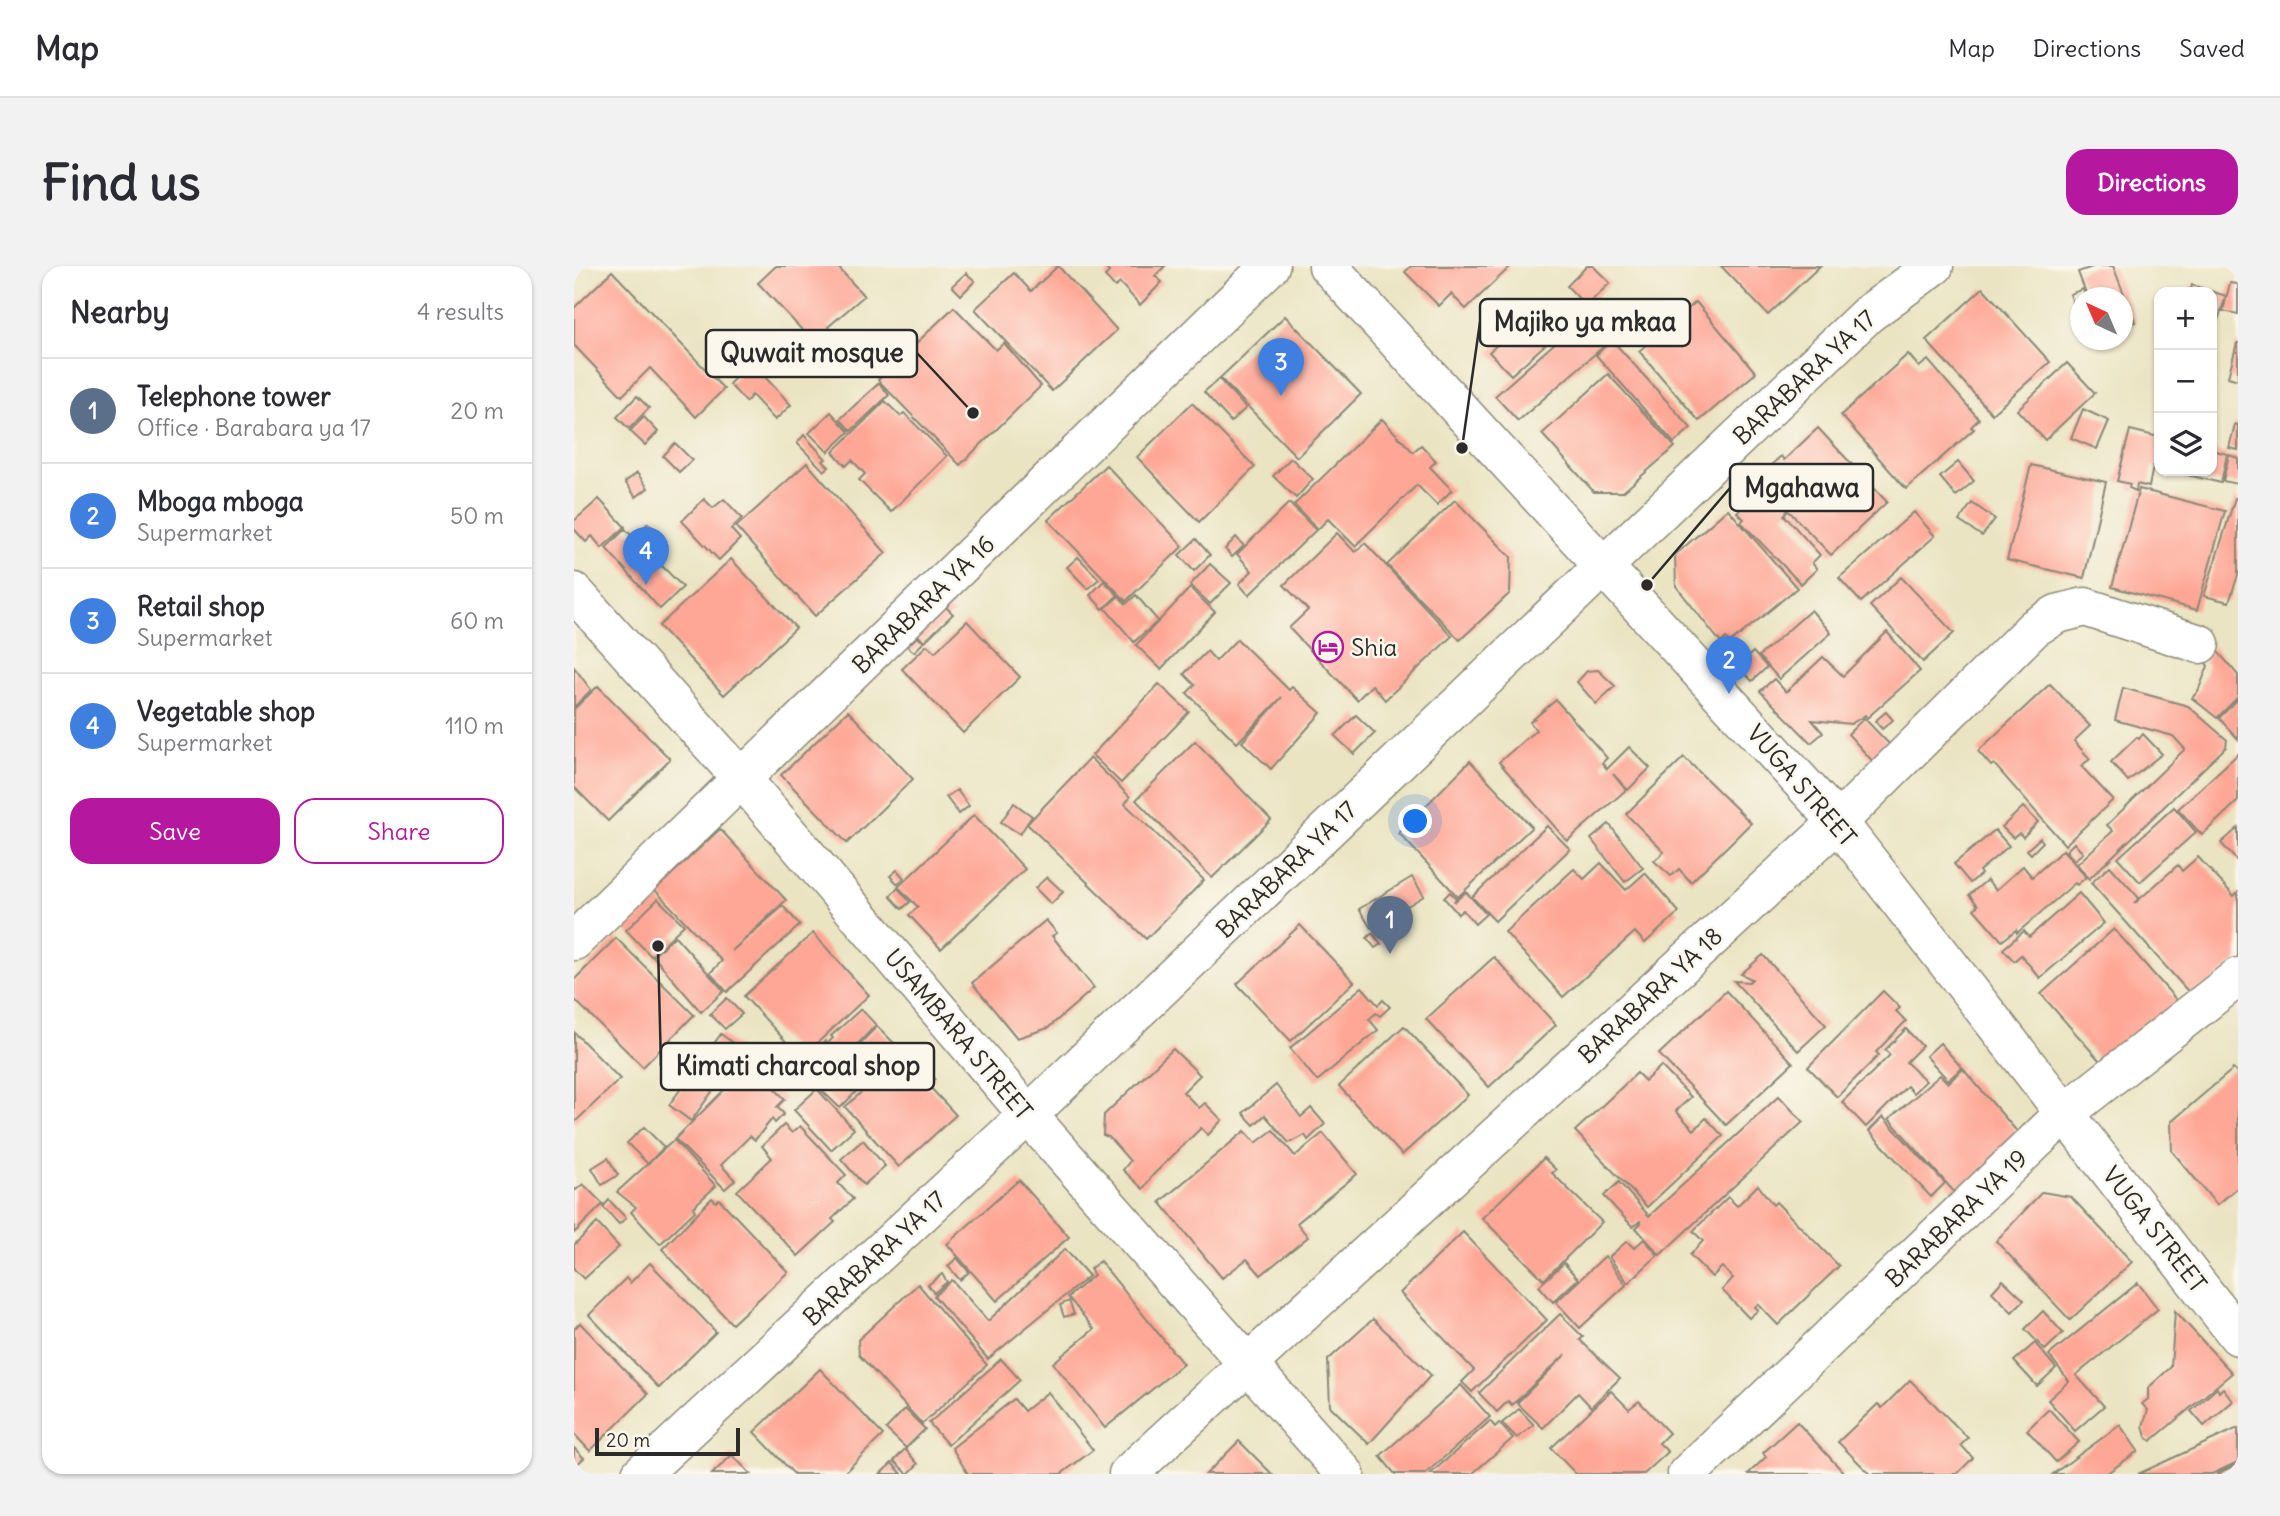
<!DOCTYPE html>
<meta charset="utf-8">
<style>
:root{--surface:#fff;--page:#f2f2f3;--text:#2b2b33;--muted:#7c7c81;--line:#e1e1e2;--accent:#b5179e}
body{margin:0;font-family:Delius,sans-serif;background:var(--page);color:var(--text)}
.controls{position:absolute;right:21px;top:21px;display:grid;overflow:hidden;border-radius:14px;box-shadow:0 2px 5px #0004}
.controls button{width:63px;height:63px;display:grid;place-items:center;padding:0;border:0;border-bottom:2px solid var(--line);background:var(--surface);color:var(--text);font:35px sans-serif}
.compass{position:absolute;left:1496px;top:21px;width:63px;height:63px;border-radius:50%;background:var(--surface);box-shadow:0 2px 5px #0004;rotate:316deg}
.scale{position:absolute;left:21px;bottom:18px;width:145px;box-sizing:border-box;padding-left:7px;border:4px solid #2b2b2b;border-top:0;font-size:19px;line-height:24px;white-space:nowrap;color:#2b2b2b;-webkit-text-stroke:5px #fbf7ec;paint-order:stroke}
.you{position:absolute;left:842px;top:556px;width:24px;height:24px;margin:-18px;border:5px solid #fff;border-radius:50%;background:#1a73e8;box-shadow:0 0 0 10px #1a73e833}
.badge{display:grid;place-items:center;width:46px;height:46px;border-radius:50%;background:var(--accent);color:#fff;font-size:23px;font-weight:700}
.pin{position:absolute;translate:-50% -58px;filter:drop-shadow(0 2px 4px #0008)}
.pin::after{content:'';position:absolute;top:37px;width:24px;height:21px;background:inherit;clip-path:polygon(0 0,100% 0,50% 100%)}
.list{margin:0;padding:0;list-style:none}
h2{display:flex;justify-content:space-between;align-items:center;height:91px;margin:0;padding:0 28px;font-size:30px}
h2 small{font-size:23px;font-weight:400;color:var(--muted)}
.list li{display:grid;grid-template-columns:46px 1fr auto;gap:21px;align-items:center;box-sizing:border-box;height:105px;padding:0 28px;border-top:2px solid var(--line)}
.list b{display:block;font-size:26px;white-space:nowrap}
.list p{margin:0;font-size:23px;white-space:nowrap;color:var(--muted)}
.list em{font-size:23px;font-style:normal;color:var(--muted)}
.actions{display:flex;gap:14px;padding:21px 28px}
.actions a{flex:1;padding:16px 0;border:2px solid var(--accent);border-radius:21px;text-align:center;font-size:24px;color:var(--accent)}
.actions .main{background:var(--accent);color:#fff}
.icon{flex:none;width:38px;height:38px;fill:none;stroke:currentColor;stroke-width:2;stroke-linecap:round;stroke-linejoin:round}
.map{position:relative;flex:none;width:1664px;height:1208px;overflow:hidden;border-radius:21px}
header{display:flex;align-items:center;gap:42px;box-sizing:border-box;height:98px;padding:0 35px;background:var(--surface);border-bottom:2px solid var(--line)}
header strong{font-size:33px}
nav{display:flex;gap:38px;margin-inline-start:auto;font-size:24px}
.intro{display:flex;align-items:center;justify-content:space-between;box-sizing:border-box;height:168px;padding:0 42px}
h1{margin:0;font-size:49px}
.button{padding:18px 32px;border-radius:21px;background:var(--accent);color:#fff;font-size:24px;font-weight:700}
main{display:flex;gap:42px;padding:0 42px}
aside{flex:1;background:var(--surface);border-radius:21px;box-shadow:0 2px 5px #0004}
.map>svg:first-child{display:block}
.building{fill:#fea796}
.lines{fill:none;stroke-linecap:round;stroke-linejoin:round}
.minor-casing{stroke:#8b8877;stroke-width:41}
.minor{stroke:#fff;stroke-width:38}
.labels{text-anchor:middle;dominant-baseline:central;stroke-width:5;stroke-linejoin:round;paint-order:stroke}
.street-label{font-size:24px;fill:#2b2b2b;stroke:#fbf7ec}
.poi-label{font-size:24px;fill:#2b2b2b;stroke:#fbf7ec;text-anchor:start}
.leader{fill:none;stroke:#2b2b2b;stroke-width:2.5}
.callout-dot{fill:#2b2b2b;stroke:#fbf7ec;stroke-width:2.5}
.callout{fill:#fbf7ec;stroke:#2b2b2b;stroke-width:2.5}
.callout-label{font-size:26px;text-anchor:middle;font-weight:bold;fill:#2b2b2b}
</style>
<header>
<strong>Map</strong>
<nav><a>Map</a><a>Directions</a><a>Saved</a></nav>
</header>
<div class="intro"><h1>Find us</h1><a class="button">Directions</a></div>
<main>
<aside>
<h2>Nearby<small>4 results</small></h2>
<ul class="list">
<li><span class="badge" style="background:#5c6f8a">1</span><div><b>Telephone tower</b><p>Office · Barabara ya 17</p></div><em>20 m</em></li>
<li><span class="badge" style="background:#3f7fe0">2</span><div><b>Mboga mboga</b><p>Supermarket</p></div><em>50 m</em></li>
<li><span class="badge" style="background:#3f7fe0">3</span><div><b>Retail shop</b><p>Supermarket</p></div><em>60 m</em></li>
<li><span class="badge" style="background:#3f7fe0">4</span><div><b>Vegetable shop</b><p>Supermarket</p></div><em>110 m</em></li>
</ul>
<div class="actions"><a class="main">Save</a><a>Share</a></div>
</aside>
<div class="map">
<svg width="1664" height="1208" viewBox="0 0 1664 1208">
<rect width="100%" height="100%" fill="#fbf7ec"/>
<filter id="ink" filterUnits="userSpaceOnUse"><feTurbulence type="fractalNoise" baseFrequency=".0143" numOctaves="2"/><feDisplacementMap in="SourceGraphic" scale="14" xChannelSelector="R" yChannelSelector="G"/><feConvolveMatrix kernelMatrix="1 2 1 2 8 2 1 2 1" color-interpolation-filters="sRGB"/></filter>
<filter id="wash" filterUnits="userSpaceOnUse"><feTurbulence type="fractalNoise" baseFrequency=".00686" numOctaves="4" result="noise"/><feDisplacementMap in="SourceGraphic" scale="28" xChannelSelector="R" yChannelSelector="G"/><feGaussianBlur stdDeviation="1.57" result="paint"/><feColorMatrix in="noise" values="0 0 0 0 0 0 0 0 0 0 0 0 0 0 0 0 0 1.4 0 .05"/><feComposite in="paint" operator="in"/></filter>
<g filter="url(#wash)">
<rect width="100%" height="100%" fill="#ebe4c3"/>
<g id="blocks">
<g class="building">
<path d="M202 0H263L290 30 254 61 258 66 243 80 184 17Z"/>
<path d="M484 0 543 64 478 125 401 43 440 7 457 25Z"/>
<path d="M530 0H591L581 10 588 16 566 39 546 17 541 21 531 10 535 6Z"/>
<path d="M837 0H937L892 43 877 28 865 40 831 6Z"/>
<path d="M1013 0H1019L1036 17 1012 40 993 20Z"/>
<path d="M1147 0H1246L1194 49Z"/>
<path d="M1521 0H1539L1561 56 1548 61V32H1514L1504 6Z"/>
<path d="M38 5 150 123 122 151 76 102 48 130 0 79V42Z"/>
<path d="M392 7 401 15 387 29 378 20Z"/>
<path d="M1656 17 1664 18V48L1649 45Z"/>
<path d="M1618 19 1652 30 1638 72V26H1616Z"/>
<path d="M1409 22 1476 96 1418 148 1352 74Z"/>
<path d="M1509 23 1512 32H1506V57L1496 28Z"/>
<path d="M1122 36 1182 107 1125 155 1065 85Z"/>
<path d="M969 38 990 62 937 109 915 86Z"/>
<path d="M380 41 422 84 430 77 467 120 386 199 304 114Z"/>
<path d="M1015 47 1038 73 944 155 921 130Z"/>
<path d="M711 50 787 128 723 191 646 112Z"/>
<path d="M1038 74 1117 162 1100 177 1022 89Z"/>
<path d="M1663 77H1664V114L1654 111Z"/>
<path d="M1334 88 1345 101 1354 94 1405 153 1397 161 1400 163 1332 223 1267 149Z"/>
<path d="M177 96 217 139 201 154 178 129 172 136 155 118Z"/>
<path d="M1493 97 1521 127 1471 174 1443 144Z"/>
<path d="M1034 108 1101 181 1049 226H1020L968 168Z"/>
<path d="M645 113 672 142 657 156 630 126Z"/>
<path d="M305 117 315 129 277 165 266 153Z"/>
<path d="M63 130 75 142 55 163 43 151Z"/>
<path d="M311 135 326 150 330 147 373 190 317 246 285 214 291 208 278 194 272 200 259 186Z"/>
<path d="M618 137 681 201 625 256 563 191Z"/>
<path d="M1509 143 1535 155 1523 183 1497 172Z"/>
<path d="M257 146 275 166 254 186 235 167Z"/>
<path d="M70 151 84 166 71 179 56 165Z"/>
<path d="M808 153 839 186 847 179 862 195 856 201 878 224 863 239 843 219 781 280 754 253 744 263 720 239Z"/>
<path d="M1661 158 1664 159V184L1655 182Z"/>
<path d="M1244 162 1313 236 1257 289 1188 217 1214 245 1210 249 1246 289 1238 297 1243 303 1227 318 1167 256 1170 253 1163 246 1177 233 1170 224 1207 190 1210 194Z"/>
<path d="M1556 164 1585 171V202L1579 200 1575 221 1563 218 1562 225 1555 222 1556 218 1543 215Z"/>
<path d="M230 169 252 193 249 195 255 201 250 205 223 177Z"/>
<path d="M101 177 118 194 105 206 89 190Z"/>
<path d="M1638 184 1653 188 1647 217 1601 206 1638 205Z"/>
<path d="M1655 189 1664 192V218L1649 215Z"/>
<path d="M717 192 739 213 722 232 699 210Z"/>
<path d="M1384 196 1400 215 1382 230 1366 211Z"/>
<path d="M233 197 312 287 241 350 162 261Z"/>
<path d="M532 199 609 280 552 335 474 254Z"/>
<path d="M1457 199 1532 216 1510 312 1433 294Z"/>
<path d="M63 207 74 222 62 231 51 216Z"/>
<path d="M1565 223 1651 245 1623 344 1538 321Z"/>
<path d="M1661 232 1664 233V309L1655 336 1630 330Z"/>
<path d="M25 233 51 261 28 282 18 270 12 276 0 263V255Z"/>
<path d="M130 233 139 242 150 233 168 252 157 263 166 273 145 294 108 255Z"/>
<path d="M881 234 937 291 936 327 886 374 813 299Z"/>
<path d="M715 237 742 264 675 329 665 318 678 305 663 288Z"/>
<path d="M1398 237 1421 253 1408 270 1385 255Z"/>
<path d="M1154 243 1223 322 1156 377 1152 372 1147 377 1102 320 1101 289Z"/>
<path d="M1340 246 1361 270 1287 336 1265 312Z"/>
<path d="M74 257 89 271 79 282 64 268Z"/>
<path d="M51 263 109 321 86 343 32 282Z"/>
<path d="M763 267 781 286 791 277 878 370 811 434 798 419 783 434 715 362 734 344 710 319Z"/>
<path d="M662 271 670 280 658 291 651 283Z"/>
<path d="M622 273 636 289 620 305 605 289Z"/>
<path d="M504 291 525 313 514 323 493 301Z"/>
<path d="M157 293 222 362 150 429 85 360Z"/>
<path d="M636 298 657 317 636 338 616 319Z"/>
<path d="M1327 311 1380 367 1349 396 1296 340Z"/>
<path d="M530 315 544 329 529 343 516 329Z"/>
<path d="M616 322 641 346 587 403 562 379Z"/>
<path d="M562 329 584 355 560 376 531 342 545 330 552 338Z"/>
<path d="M371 340 379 348 350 376 342 367Z"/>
<path d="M1237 344 1257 367 1205 413 1185 390Z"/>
<path d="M393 355 446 411 389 467 328 403 353 379 361 386Z"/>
<path d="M1313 366 1346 405 1293 452 1291 449 1277 458 1238 454 1249 467 1237 477 1186 425 1200 413 1212 426 1249 391 1269 410Z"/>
<path d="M343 371 350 376 340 386 333 380Z"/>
<path d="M663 373 715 424 718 421 747 447 697 503 668 476 708 431 663 477 613 427 621 419 610 408 633 385 642 395Z"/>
<path d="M1639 380 1664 409V431L1643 452 1618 432 1624 425 1634 400 1631 395Z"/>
<path d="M1179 386 1193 401 1178 415 1164 400Z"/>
<path d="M0 401 17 424 0 441Z"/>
<path d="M1024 404 1041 420 1022 438 1003 416 1013 405Z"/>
<path d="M585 418 615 446 547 517 518 489Z"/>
<path d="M1476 418 1516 460 1500 475 1516 493 1507 500 1539 534 1491 579 1420 498 1417 500 1404 485Z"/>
<path d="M24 420 96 493 34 555 0 521V443Z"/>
<path d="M1549 422 1614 440 1653 474 1652 481 1515 613 1503 598 1539 565 1533 559 1611 483 1599 470 1541 454Z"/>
<path d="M1664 433V473L1645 452Z"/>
<path d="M982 434 1033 492 1028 497 1033 503 1055 481 1076 502 1054 524 1039 508 1052 524 993 575 925 496 962 464 956 456Z"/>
<path d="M274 445 339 513 273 577 207 509Z"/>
<path d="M1312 446 1319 454 1308 463 1301 455Z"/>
<path d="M782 449 801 467 780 488 761 470Z"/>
<path d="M1290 452 1318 481 1301 498 1274 468Z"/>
<path d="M1569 468 1588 488 1554 515 1537 496 1563 471 1565 473Z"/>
<path d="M621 475 697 554 638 612 562 534Z"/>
<path d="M1664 488V535L1628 569 1604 543Z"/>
<path d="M1110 491 1177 557 1117 616 1105 603 1097 610 1080 595 1090 586 1052 548Z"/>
<path d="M516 492 556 531 551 538 630 614 572 673 453 558Z"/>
<path d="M896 495 958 561 884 631 825 567Z"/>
<path d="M383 524 395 540 385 548 372 531Z"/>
<path d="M440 537 458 550 446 568 427 556Z"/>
<path d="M1449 541 1464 556 1449 571 1445 567 1439 572 1428 561Z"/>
<path d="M1600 541 1622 566 1566 616 1544 592Z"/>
<path d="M400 549 451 603 367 683 335 649 344 641 324 621Z"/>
<path d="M1035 558 1069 602 1051 616 1017 573Z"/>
<path d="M973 560 996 583 921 655 898 631Z"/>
<path d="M1664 562V596L1647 577Z"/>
<path d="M146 563 212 634 158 685 209 640 226 659 153 726 136 707 148 695 81 624Z"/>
<path d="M1421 564 1435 580 1405 605 1407 608 1396 617 1380 598Z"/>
<path d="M1466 572 1469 576 1457 588 1453 584Z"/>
<path d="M1500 577 1509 587 1500 594 1492 585Z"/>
<path d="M1489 584 1512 611 1503 619 1501 617 1443 667 1442 664 1428 675 1400 643 1404 639 1395 629 1413 614 1422 624 1449 600 1458 611Z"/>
<path d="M1624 591 1660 630 1664 626V693L1620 732 1517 617 1536 600 1565 632 1560 638 1604 599 1608 605Z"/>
<path d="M1027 597 1052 624 1071 607 1105 646 1071 677 1061 666 989 731 931 666 1000 603 1010 613Z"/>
<path d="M323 604 330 612 324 618 316 610Z"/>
<path d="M473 611 489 626 477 638 461 622Z"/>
<path d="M838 611 850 630 797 662 785 643Z"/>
<path d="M324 622 336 636 328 643 316 630Z"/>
<path d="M876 626 882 632 880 636 892 626 912 648 901 658 889 644 884 648 870 632Z"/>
<path d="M1505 627 1530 657 1466 712 1447 689 1440 695 1429 683 1450 665 1455 671Z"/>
<path d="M84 633 110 659 77 690 52 664Z"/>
<path d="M472 654 483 667 478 670 520 722 474 762 443 772 398 717Z"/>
<path d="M726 659 780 716 717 775 663 718Z"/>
<path d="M1540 663 1606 738 1533 803 1467 728Z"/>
<path d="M239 667 295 729 227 792 170 730Z"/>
<path d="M798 667 807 678 801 682 793 672Z"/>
<path d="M101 670 150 725 127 746 79 690Z"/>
<path d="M42 672 120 749 69 801 0 733V714Z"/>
<path d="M1189 689 1252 759 1224 785 1160 715 1175 716 1178 713 1167 708Z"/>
<path d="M920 691 982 759 915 821 852 753Z"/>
<path d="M788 721 804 739 809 734 816 741 806 750 802 747 795 753 804 764 743 815 716 782Z"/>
<path d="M1152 725 1219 797 1152 859 1085 788Z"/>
<path d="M1309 725 1326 742 1322 745 1332 755 1302 786 1305 789 1263 831 1234 801Z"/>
<path d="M153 732 168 748 151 763 136 748Z"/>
<path d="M287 743 302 759 251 812 235 797 248 783 246 780 251 775 253 778 259 772 257 770Z"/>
<path d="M303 760 325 782 266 842 244 821Z"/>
<path d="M830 760 894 829 828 889 765 820Z"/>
<path d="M1332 763 1348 780 1332 796 1352 815 1339 827 1333 820 1292 861 1268 836 1316 789 1311 784Z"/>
<path d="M0 766 46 813 0 857Z"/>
<path d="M147 768 168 784 117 855 95 839Z"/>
<path d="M1366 777 1388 802 1374 814 1352 790Z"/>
<path d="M335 783 361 813 354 819 382 849 325 901 271 841Z"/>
<path d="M599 783 626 809 609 826 625 842 631 837 648 854 634 869 627 862 579 909 569 923 549 904 556 895 535 871 529 869 530 849Z"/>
<path d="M176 798 211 833 203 841 210 848 201 857 198 853 181 874 176 870 147 899 161 914 151 923 101 873Z"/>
<path d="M1087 800 1117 831 1102 845 1120 864 1132 852 1149 870 1073 941 1001 865 1063 807 1071 815Z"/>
<path d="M1389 803 1447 870 1382 928 1315 853 1366 809 1374 817Z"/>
<path d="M1659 803 1664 808V921L1643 939 1598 885 1597 856Z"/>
<path d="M702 819 727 851 737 842 751 858 734 874 731 869 715 877 691 849 680 859 669 847Z"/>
<path d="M243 823 280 863 257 884 220 844Z"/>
<path d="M1205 830 1229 856 1086 989 1062 962 1067 957 1066 955 1059 961 1030 930 1045 916 1075 950Z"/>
<path d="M1309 851 1371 917 1357 931 1295 865Z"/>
<path d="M210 859 218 867 226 860 272 909 264 917 279 933 258 953 261 956 224 990 163 925 198 892 188 880Z"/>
<path d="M70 861 90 881 74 898 53 877Z"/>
<path d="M699 864 721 890 749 867 783 908 723 957 734 971 687 1009 673 993 648 1012 586 936 671 865 682 877Z"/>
<path d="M100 874 142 920 119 941 121 945 86 978 57 946 62 941 43 926Z"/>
<path d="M289 874 311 900 290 919 267 893Z"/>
<path d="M34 892 44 909 28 919 18 902Z"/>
<path d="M970 892 982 904 978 907 1028 956 970 1014 908 952Z"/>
<path d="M445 914 495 971 423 1035 373 978Z"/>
<path d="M9 918 29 938 0 967V922L2 924Z"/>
<path d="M1184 919 1199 939 1202 936 1265 1000 1204 1059 1184 1038 1181 1041 1184 1044 1175 1052 1148 1024 1159 1012 1148 1001 1138 1011 1116 989 1129 975 1119 965 1154 931 1163 940Z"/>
<path d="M1468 926 1497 931 1558 996 1496 1054 1422 975Z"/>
<path d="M138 932 142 936 145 933 214 1006 158 1058 88 983Z"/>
<path d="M35 934 52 952 45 958 29 941Z"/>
<path d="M23 957 45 981 10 1013 0 1003V979Z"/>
<path d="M889 966 973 1054 898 1126 888 1116 900 1104 826 1027Z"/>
<path d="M1070 973 1084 989 1054 1017 1035 991 1053 975 1060 982Z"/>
<path d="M491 983 515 1010 414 1093 360 1030 378 1014 414 1055Z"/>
<path d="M1031 990 1052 1019 1006 1062 982 1036Z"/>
<path d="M383 992 395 1006 386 1014 374 1000Z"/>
<path d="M526 995 609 1098 531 1162 479 1097 520 1063 494 1031 520 1009 516 1003Z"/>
<path d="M76 997 142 1066 85 1122 15 1049 52 1012 56 1017Z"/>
<path d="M990 997 1004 1013 979 1036 965 1020Z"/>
<path d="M368 1008 373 1016 360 1027 354 1019Z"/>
<path d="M1429 1014 1450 1034 1438 1046 1418 1026Z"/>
<path d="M1564 1017 1584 1043 1502 1109 1530 1140 1501 1165 1474 1134 1495 1115 1475 1089Z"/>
<path d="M344 1018 413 1099 348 1158 285 1089 284 1074Z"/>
<path d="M495 1035 500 1048 490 1051 486 1039Z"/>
<path d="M1469 1045 1489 1067 1471 1084 1451 1063Z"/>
<path d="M1601 1045 1658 1107 1577 1175 1572 1171 1569 1160 1574 1144 1568 1138 1574 1133V1122L1597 1101Z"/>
<path d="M986 1048 1009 1071 1006 1074 1046 1112 1017 1141 1004 1127 969 1162 943 1137 992 1088 938 1139 934 1135 923 1146 905 1127Z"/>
<path d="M799 1053 857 1109 795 1178 756 1140 754 1094Z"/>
<path d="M6 1057 74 1128 16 1185 0 1168V1063Z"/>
<path d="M1461 1077 1482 1102 1463 1120 1440 1095Z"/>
<path d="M427 1093 446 1114 374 1179 355 1157Z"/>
<path d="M246 1103 309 1169 269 1208H220L180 1166Z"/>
<path d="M1336 1114 1394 1172 1387 1179 1399 1192 1383 1208H1296L1264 1176 1304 1138 1308 1142Z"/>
<path d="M887 1119 916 1151 851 1208H821L806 1190Z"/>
<path d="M1643 1122 1645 1126 1649 1122 1659 1135 1630 1160 1617 1145Z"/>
<path d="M1037 1125 1055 1143 1065 1135 1095 1167 1085 1177 1094 1186 1070 1208H1002L977 1182Z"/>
<path d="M474 1126 519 1184 487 1208H394L378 1182 440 1133 450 1145Z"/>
<path d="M331 1143 351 1163 332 1182 312 1163Z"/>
<path d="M945 1143 960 1159 943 1172 928 1157Z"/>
<path d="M1475 1143 1505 1176 1482 1196 1453 1164Z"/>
<path d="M916 1155 921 1161 925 1157 939 1172 898 1208H856Z"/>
<path d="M1223 1156 1271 1208H1174L1192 1191 1189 1187Z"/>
<path d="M1546 1159 1564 1185 1532 1208H1479Z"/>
<path d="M1664 1162V1196L1638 1208H1564Z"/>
<path d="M665 1175 698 1208H632Z"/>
<path d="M0 1182 10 1192 0 1201Z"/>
<path d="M331 1183 344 1198 334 1208 320 1195Z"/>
<path d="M158 1189 177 1208H138Z"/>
<path d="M318 1197 328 1208H306Z"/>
<path d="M1664 1198V1208H1642Z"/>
</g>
</g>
</g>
<g filter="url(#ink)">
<use href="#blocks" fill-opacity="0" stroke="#8b8877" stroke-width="2"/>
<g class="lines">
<g class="minor-casing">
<g id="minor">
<path d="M754 0 1264 556 1664 1070"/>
<path d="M0 326 169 514 454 849 771 1208"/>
<path d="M0 675 696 0"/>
<path d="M67 1208 454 849 1294 48 1360 0"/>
<path d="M554 1208 1264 556 1460 362 1483 348 1511 341 1626 378"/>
<path d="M1113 1208 1491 847 1664 711"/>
</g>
</g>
<use href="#minor" class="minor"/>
</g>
</g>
<defs>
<g id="hotel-ring" transform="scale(1.575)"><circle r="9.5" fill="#fbf7ec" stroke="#b5179e" stroke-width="1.5"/><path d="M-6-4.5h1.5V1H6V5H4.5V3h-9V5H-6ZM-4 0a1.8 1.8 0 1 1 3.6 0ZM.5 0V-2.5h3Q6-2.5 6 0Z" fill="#b5179e"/></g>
</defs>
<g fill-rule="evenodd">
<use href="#hotel-ring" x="754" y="381"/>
</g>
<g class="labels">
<g class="street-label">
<text transform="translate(1230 111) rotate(-43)">BARABARA YA 17</text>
<text transform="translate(349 338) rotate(-44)">BARABARA YA 16</text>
<text transform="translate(1228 519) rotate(49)">VUGA STREET</text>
<text transform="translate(712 603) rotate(-44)">BARABARA YA 17</text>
<text transform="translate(1076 729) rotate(-43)">BARABARA YA 18</text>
<text transform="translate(385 768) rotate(50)">USAMBARA STREET</text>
<text transform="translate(1382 952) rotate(-44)">BARABARA YA 19</text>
<text transform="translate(1581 963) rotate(52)">VUGA STREET</text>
<text transform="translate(300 992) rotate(-43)">BARABARA YA 17</text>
</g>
<g class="poi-label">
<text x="777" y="381">Shia</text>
</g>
</g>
<path class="leader" d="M888 182L906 56M399 147L343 87M1073 319L1156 222M84 680L87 800"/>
<g class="callout-dot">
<circle cx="888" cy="182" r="7"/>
<circle cx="399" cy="147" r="7"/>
<circle cx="1073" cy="319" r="7"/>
<circle cx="84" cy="680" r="7"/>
</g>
<g class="callout">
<rect x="906" y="33" width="210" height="47" rx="7"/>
<rect x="132" y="64" width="211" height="47" rx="7"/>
<rect x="1156" y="198" width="143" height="47" rx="7"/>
<rect x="87" y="777" width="273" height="47" rx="7"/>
</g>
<g class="callout-label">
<text x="1011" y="65">Majiko ya mkaa</text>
<text x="238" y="96">Quwait mosque</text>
<text x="1228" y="231">Mgahawa</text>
<text x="224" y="809">Kimati charcoal shop</text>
</g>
</svg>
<div class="controls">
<button>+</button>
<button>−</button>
<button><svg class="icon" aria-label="layers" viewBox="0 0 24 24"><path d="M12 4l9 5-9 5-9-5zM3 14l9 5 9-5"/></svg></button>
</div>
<svg class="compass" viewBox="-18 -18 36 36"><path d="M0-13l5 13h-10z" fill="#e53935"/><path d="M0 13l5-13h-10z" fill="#7c7c81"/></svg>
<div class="scale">20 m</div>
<div class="you"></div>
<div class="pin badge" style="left:816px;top:688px;background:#5c6f8a">1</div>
<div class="pin badge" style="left:1155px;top:428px;background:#3f7fe0">2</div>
<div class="pin badge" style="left:707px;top:130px;background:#3f7fe0">3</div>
<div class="pin badge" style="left:72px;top:319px;background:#3f7fe0">4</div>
</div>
</main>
